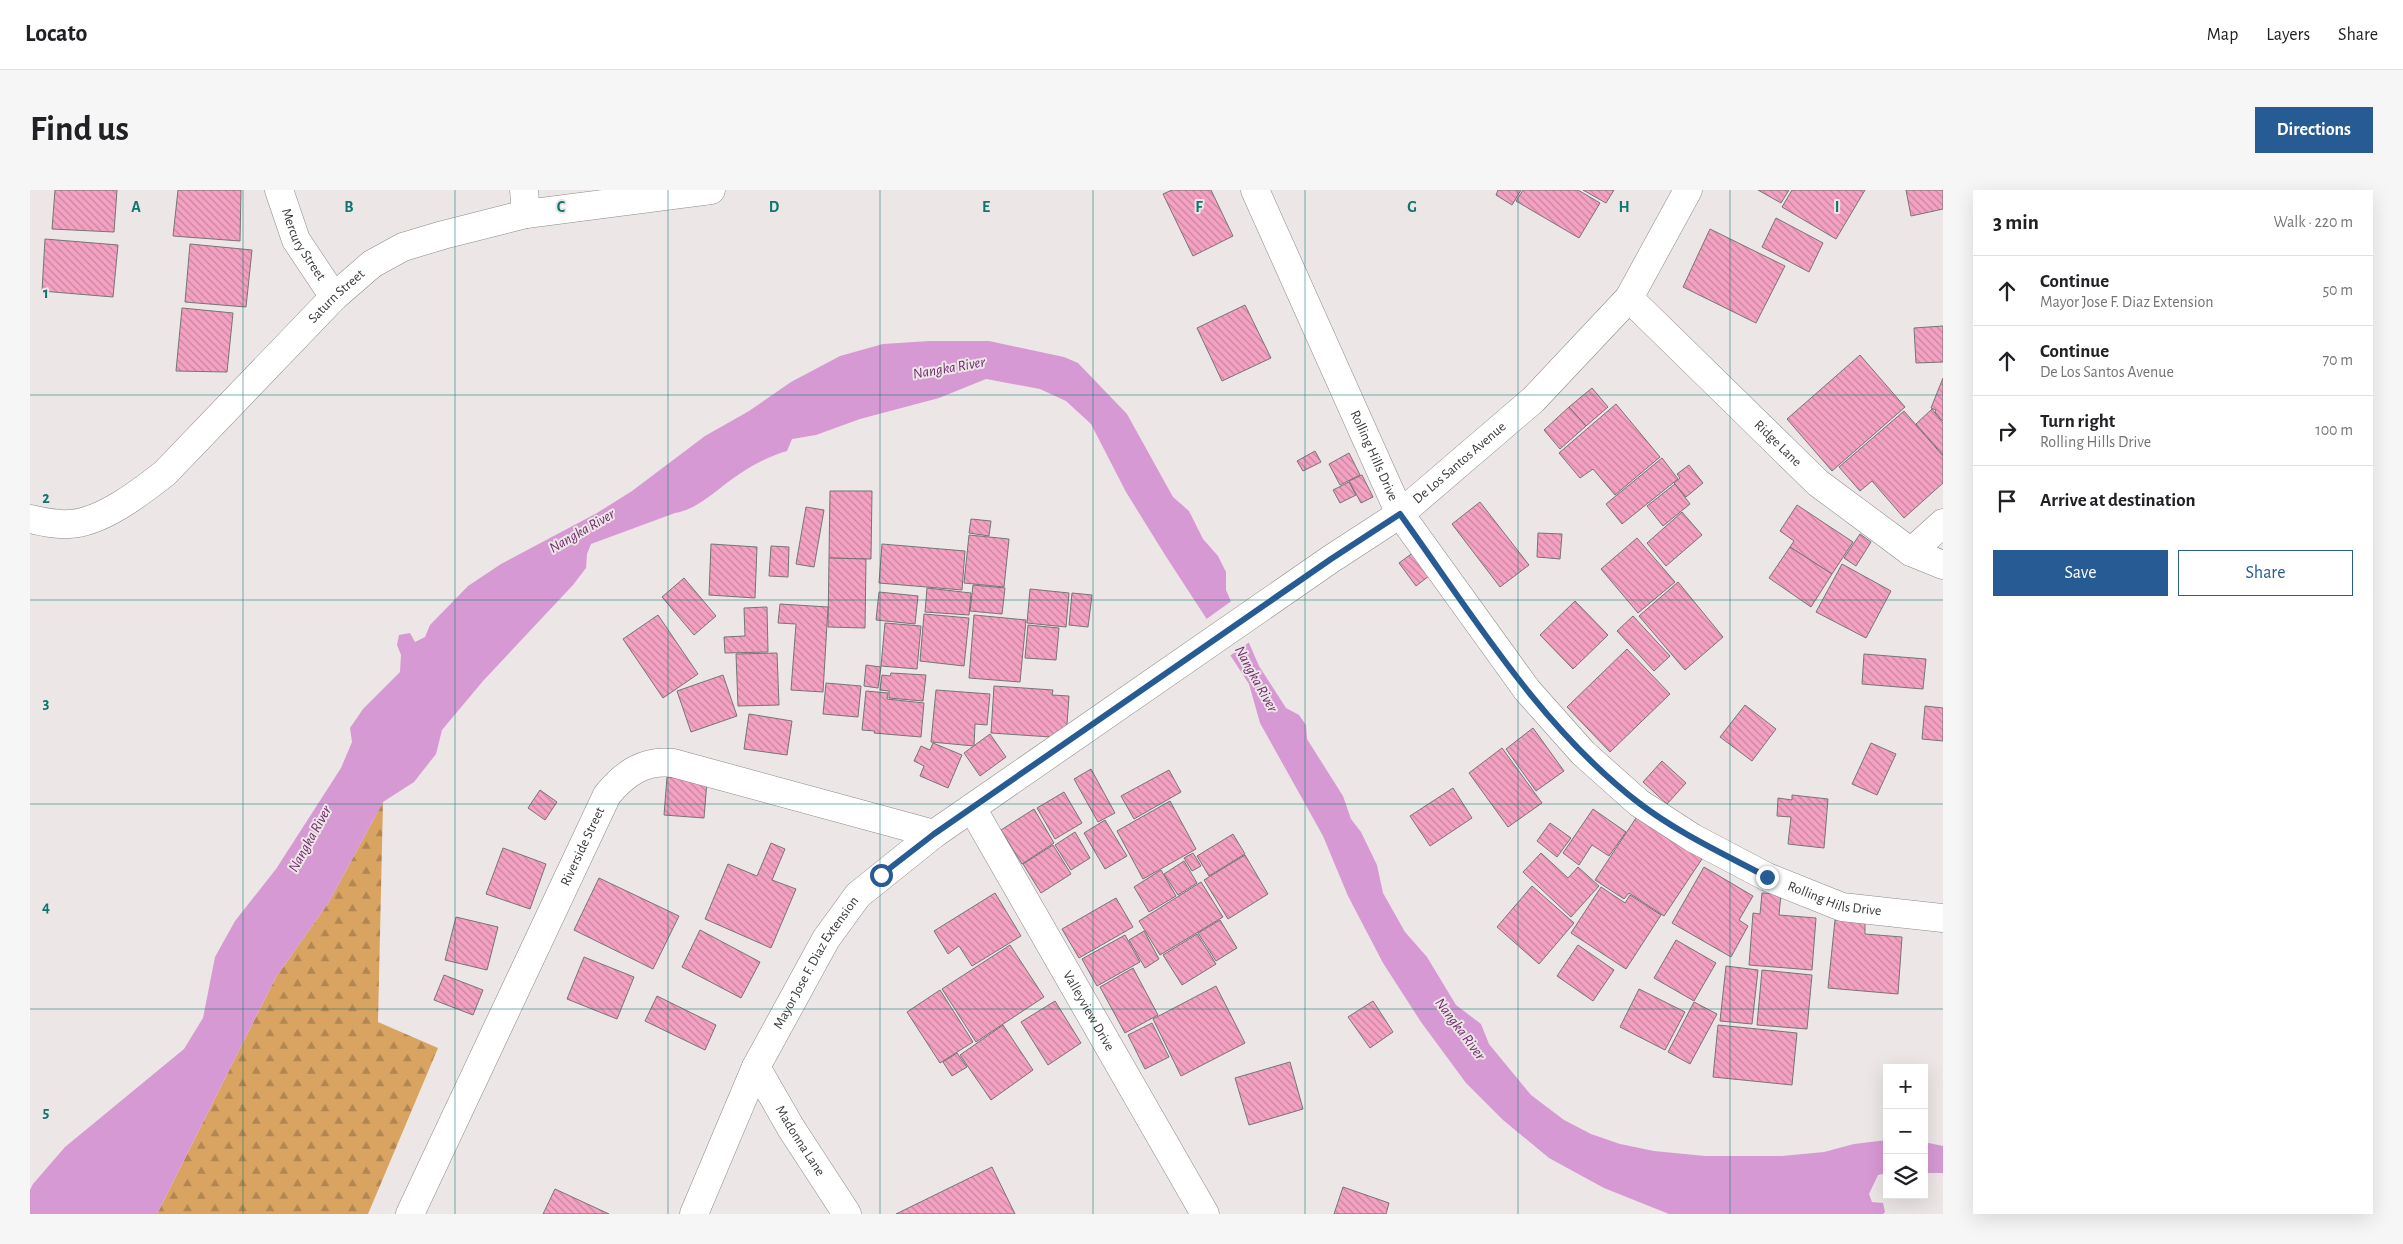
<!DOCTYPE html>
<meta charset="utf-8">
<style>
:root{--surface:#fff;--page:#f6f6f6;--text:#202124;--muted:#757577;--line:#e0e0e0;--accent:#265b93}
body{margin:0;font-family:"Alegreya Sans",sans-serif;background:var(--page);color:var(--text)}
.controls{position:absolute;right:15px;bottom:15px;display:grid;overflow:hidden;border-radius:0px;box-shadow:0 5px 20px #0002}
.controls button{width:45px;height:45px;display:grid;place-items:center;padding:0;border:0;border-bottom:1px solid var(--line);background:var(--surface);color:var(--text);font:25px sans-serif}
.stop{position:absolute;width:15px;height:15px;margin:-11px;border:4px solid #265b93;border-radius:50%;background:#fff}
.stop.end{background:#265b93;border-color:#fff;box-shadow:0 1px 5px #0008}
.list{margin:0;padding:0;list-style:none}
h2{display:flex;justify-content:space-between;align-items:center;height:65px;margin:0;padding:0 20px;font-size:21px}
h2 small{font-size:16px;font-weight:400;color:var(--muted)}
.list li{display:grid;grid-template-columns:32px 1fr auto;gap:15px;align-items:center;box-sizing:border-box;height:70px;padding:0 20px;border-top:1px solid var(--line)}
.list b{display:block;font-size:19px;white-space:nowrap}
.list p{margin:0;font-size:16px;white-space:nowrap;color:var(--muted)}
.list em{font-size:16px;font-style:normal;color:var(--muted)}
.actions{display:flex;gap:10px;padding:15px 20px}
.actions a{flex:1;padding:11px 0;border:1px solid var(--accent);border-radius:0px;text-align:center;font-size:18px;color:var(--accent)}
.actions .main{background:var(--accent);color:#fff}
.icon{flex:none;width:28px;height:28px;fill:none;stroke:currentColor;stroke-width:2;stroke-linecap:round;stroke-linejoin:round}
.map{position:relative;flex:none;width:1913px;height:1024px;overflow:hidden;border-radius:0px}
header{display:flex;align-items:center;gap:30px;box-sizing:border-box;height:70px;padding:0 25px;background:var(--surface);border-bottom:1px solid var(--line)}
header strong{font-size:24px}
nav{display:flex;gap:28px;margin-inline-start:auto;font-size:18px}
.intro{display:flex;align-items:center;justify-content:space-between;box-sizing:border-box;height:120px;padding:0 30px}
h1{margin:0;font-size:35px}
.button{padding:12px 22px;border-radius:0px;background:var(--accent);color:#fff;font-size:18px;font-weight:700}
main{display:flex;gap:30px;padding:0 30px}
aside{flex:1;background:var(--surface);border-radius:0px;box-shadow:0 5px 20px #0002}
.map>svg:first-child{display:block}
.forest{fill:url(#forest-firs)}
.water{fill:#d799d3}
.pier{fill:#ece6e6}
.building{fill:url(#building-back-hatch);stroke:#787475}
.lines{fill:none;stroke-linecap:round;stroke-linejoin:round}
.street-casing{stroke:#8e8989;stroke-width:29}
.secondary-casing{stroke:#8e8989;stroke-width:29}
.street{stroke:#fff;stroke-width:28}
.secondary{stroke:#fff;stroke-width:28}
.route{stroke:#265b93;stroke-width:6}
.grid{fill:none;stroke:#0f766e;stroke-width:1;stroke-opacity:0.55}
.labels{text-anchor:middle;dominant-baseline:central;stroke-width:4;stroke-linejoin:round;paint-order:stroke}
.street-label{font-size:14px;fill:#3a3838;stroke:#ece6e6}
.water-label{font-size:15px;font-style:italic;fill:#712a6f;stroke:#ece6e6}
.grid-label{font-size:16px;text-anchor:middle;font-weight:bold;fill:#0f766e;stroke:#ece6e6;stroke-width:4;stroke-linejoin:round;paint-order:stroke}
</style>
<header>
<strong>Locato</strong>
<nav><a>Map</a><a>Layers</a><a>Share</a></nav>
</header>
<div class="intro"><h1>Find us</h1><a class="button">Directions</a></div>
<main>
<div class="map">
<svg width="1913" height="1024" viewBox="0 0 1913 1024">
<defs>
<pattern id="forest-firs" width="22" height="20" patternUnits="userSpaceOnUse" patternTransform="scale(1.25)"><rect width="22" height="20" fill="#d9a361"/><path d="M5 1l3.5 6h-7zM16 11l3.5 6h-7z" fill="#b18651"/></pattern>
<pattern id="building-back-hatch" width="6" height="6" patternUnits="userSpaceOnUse" patternTransform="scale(1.25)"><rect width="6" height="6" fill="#f4a1c2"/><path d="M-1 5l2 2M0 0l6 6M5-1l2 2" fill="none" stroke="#c7849f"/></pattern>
</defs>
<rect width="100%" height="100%" fill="#ece6e6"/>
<path class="forest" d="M353 612 348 832 408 858 338 1024H127L246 787 299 712Z"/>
<g class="water">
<path d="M899 151H959L1034 167 1048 173 1097 224 1143 307 1159 321 1173 349 1188 366 1196 382V400L1229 476 1256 518 1269 525 1276 535 1277 549 1313 606 1321 629 1331 642 1347 675 1353 703 1375 742 1397 767 1426 815 1451 834 1459 854 1501 905 1534 930 1561 944 1590 954 1624 961 1675 966H1752L1794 962 1824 954 1857 950V983L1848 985 1839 1004 1842 1012 1853 1013 1855 1022 1853 1024H1639L1574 998 1519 968 1473 930 1436 893 1391 832 1353 773 1318 706 1293 646 1230 533 1219 494 1135 365 1096 302 1061 234 1036 211 1010 199 956 189 909 208 830 229 786 245 762 249 757 261C740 266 726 273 711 283 690 296 670 319 645 323L561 354 557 364 556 378 543 395 453 491 412 540 406 564 384 592 353 612 299 712 246 787 127 1024H0V1000L3 994 35 957 154 859 173 828 185 767 205 731 246 679 311 578 322 552 320 538 333 519 370 482 371 465 367 455 369 445 380 443 385 452 395 447 400 435 438 396 471 374 567 323 602 301 675 246 719 221 761 192 810 166 853 154Z"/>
<path d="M1894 952 1913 956V983H1894Z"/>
</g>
<path class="pier" d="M1203 410 1221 451 1198 467 1175 430Z"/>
<g class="building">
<path d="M25 0H87L84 42 22 39Z"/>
<path d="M148 0H211L210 51 143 46Z"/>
<path d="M1142 0H1181L1203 46 1163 66 1133 4Z"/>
<path d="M1468 0H1491L1482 15 1466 5Z"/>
<path d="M1493 0H1548L1570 13 1549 48 1486 11Z"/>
<path d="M1553 0H1584L1576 13Z"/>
<path d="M1728 0H1759L1751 13Z"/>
<path d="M1762 0H1835L1806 49 1752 17Z"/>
<path d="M1876 0H1913V19L1881 26Z"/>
<path d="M1746 28 1793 53 1779 82 1732 57Z"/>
<path d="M1680 39 1755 76 1726 133 1653 97Z"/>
<path d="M15 49 88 55 83 107 12 101Z"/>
<path d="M160 54 222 60 216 117 155 112Z"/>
<path d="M1215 115 1241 168 1192 191 1167 138Z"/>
<path d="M152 118 203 123 197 182 146 181Z"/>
<path d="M1913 136V172L1886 173 1884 138Z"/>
<path d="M1830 165 1875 217 1802 281 1757 229Z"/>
<path d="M1913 188V231L1905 222 1906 220 1901 218Z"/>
<path d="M1562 198 1578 217 1556 236 1539 217Z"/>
<path d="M1586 214 1630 267 1585 305 1563 279 1550 288 1529 263Z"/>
<path d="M1539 217 1556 236 1530 259 1514 240Z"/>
<path d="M1902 219 1913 233V265L1886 234Z"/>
<path d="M1874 221 1913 266V293L1874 328 1842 291 1830 301 1809 277Z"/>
<path d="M1285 261 1291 272 1273 281 1267 271Z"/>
<path d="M1319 263 1330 285 1310 295 1299 274Z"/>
<path d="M1632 268 1648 289 1592 334 1576 314Z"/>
<path d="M1659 275 1673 293 1656 307 1644 293 1650 288 1647 284Z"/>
<path d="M1332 285 1343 307 1331 313 1319 291Z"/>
<path d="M1319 292 1326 305 1310 313 1303 300Z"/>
<path d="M1645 294 1660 314 1633 336 1617 316Z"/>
<path d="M800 301H842L841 369 799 368Z"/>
<path d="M1450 312 1499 375 1470 397 1422 334Z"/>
<path d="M1767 315 1823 352 1802 384 1760 357 1764 351 1750 341Z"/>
<path d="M776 317 794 320 784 377 766 374Z"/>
<path d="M1652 322 1672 345 1636 376 1617 353Z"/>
<path d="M941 329 961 331 959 346 939 343Z"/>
<path d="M1508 343 1532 344 1530 369 1507 367Z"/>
<path d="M1830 344 1841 352 1826 376 1814 368Z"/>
<path d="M939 345 979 349 974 397 934 393Z"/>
<path d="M1607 348 1645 392 1608 423 1571 379Z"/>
<path d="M681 354 727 357 725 408 679 405Z"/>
<path d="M852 354 935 361 932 400 849 393Z"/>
<path d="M741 356 759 357 758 387 739 386Z"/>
<path d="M1760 357 1802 384 1781 417 1739 388Z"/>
<path d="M1388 359 1404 382 1386 396 1369 373Z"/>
<path d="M799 368 836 369 835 438 798 437Z"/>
<path d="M1812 374 1861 401 1836 448 1786 422Z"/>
<path d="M654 388 686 426 664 445 632 407Z"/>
<path d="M1648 392 1693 447 1655 480 1609 426Z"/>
<path d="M943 395 975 398 972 424 940 421Z"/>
<path d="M897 398 941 403 939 425 895 422Z"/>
<path d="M1000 399 1039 403 1036 437 997 433Z"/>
<path d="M849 402 888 406 885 434 846 430Z"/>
<path d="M1042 403 1062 405 1058 437 1039 435Z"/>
<path d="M1545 411 1578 445 1543 479 1510 445Z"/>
<path d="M750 414 798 417 793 502 761 500 766 434 748 433Z"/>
<path d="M737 417 738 462 695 463 694 447 715 446 714 418Z"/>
<path d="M894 424 939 428 934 476 890 471Z"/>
<path d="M628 425 668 484 633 508 593 449Z"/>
<path d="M944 425 996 430 990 492 939 488Z"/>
<path d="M1603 426 1640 466 1624 481 1587 441Z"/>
<path d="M855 433 891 436 887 479 851 476Z"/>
<path d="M998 435 1029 438 1026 470 995 468Z"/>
<path d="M1597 459 1640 504 1580 562 1537 517Z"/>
<path d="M747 463 749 515 708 516 706 464Z"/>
<path d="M1834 464 1896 469 1893 499 1832 494Z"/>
<path d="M836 475 851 477 848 498 834 496Z"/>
<path d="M861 483 896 485 893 511 859 508V501L850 500 852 485 860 486Z"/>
<path d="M693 485 707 526 661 542 647 501Z"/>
<path d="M796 493 831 496 828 527 793 524Z"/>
<path d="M964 496 1023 500 1022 505 1039 506 1036 548 961 543Z"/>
<path d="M906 500 960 504 957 535 945 534 944 556 901 552Z"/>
<path d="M836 501 858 503 857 509 894 513 891 547 844 543 845 541 832 540Z"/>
<path d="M1715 515 1746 539 1722 571 1690 547Z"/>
<path d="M1895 516 1913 518V551L1892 549Z"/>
<path d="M719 524 762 531 757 565 714 559Z"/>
<path d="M1503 538 1534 581 1506 601 1476 559Z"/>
<path d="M960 544 976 567 950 586 934 563Z"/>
<path d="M903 553 932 565 918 598 890 586 894 576 884 571 891 556 900 560Z"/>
<path d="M1841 553 1866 564 1847 605 1822 594Z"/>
<path d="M1472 558 1512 613 1478 637 1439 583Z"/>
<path d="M1632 571 1656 593 1637 614 1613 592Z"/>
<path d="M1061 579 1085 623 1068 632 1044 589Z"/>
<path d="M1139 580 1151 602 1104 629 1091 606Z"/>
<path d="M637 587 677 591 674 628 634 625Z"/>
<path d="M1423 598 1442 628 1400 656 1380 626Z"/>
<path d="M510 600 527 612 515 630 498 618Z"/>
<path d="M1034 602 1052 633 1025 649 1007 618Z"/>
<path d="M1762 605 1798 609 1794 658 1758 654 1761 627 1747 626 1748 608 1762 610Z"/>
<path d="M1140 611 1166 659 1113 689 1087 641Z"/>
<path d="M1004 619 1024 653 992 674 971 640Z"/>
<path d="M1563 619 1596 642 1579 666 1562 655 1549 675 1533 663Z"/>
<path d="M1608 625 1672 669 1634 726 1599 703 1594 709 1565 690Z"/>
<path d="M1075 630 1097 666 1075 679 1054 643Z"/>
<path d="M1520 633 1541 648 1527 667 1507 651Z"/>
<path d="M1045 642 1060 668 1041 680 1025 655Z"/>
<path d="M1203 644 1215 664 1179 686 1167 666Z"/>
<path d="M741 653 755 659 742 690 766 699 741 758 675 729 698 674 727 686Z"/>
<path d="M1023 655 1041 684 1011 703 993 674Z"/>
<path d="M473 658 516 674 500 719 456 704Z"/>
<path d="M1163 663 1171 676 1162 681 1154 668Z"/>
<path d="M1511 663 1538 688 1548 677 1569 696 1541 727 1493 682Z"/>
<path d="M1215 665 1238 704 1198 729 1174 690Z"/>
<path d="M1154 671 1167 693 1148 705 1134 684Z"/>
<path d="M1674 677 1723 706 1709 730 1718 736 1701 767 1642 733Z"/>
<path d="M1131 680 1146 706 1119 722 1104 697Z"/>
<path d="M569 688 649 726 623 779 544 740Z"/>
<path d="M1171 692 1193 727 1130 765 1109 731Z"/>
<path d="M1502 696 1544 733 1509 774 1467 737Z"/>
<path d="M1571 697 1595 713 1600 705 1631 725 1596 779 1541 743Z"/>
<path d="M965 703 991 746 942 776 929 756 918 764 904 741Z"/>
<path d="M1732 703 1751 704 1749 725 1786 728 1782 780 1719 775 1723 723 1730 724Z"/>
<path d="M1086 708 1103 737 1049 768 1032 739Z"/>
<path d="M426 727 468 737 457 780 415 770Z"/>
<path d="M1190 730 1207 758 1186 771 1168 743Z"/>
<path d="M1805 730 1835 732V744L1872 747 1868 804 1798 798Z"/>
<path d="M670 740 730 772 711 808 652 777Z"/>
<path d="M1114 741 1129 769 1115 778 1099 750Z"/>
<path d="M1167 744 1186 774 1152 795 1133 765Z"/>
<path d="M1095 745 1110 772 1067 796 1052 769Z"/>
<path d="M1646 750 1686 773 1664 811 1624 788Z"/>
<path d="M980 755 1014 807 946 852 912 799Z"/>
<path d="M1548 755 1584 780 1563 811 1527 786Z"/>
<path d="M554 767 604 787 587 829 537 809Z"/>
<path d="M1696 776 1728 780 1722 834 1690 831Z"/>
<path d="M1103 778 1128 825 1095 843 1070 797Z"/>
<path d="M1732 780 1782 785 1777 839 1727 835Z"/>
<path d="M414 785 453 800 443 825 404 810Z"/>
<path d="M1186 796 1215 853 1151 886 1123 829Z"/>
<path d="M1609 799 1655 822 1635 860 1590 837Z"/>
<path d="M910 800 943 852 910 873 877 822Z"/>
<path d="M627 806 686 835 675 860 615 831Z"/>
<path d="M1025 811 1051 853 1018 875 991 832Z"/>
<path d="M1343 811 1363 842 1340 858 1318 827Z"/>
<path d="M1664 812 1687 824 1660 874 1638 862Z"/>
<path d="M1122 833 1139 867 1115 879 1098 845Z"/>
<path d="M973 835 1003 880 961 910 930 865Z"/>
<path d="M1688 835 1767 843 1762 895 1683 887Z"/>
<path d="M927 863 937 877 922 886 913 872Z"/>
<path d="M1260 872 1273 919 1219 935 1205 888Z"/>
<path d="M962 977 985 1024H866Z"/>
<path d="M1313 997 1359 1013 1356 1024H1304Z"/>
<path d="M525 999 579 1024H513Z"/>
</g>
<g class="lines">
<g class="street-casing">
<g id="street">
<path id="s1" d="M249 0 266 50 304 107"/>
<path d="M494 0 496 24"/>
<path id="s2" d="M1225 0 1370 324 1497 500 1553 563 1609 613 1663 648 1737 687 1812 717 1913 728"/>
<path id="s3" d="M1599 108 1788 293 1881 362 1913 375"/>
<path id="s4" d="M0 329C13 332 26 335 39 334 71 333 111 302 135 283L304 107 342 74 373 57 413 45 496 24 681 0"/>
<path d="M1881 362 1913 333"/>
<path id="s5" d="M942 618 1175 1024"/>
<path id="s6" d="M726 877 761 938 817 1024"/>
<path id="s7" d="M380 1024 577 605C595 583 614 570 643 573L904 644"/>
</g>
</g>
<g class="secondary-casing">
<g id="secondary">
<path id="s8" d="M664 1024 726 877 796 749 828 705 904 644 1301 369 1370 324 1503 210 1599 108 1658 0"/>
</g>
</g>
<use href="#street" class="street"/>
<use href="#secondary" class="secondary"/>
</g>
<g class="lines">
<path class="route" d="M851 685 904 644 1301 369 1370 324C1442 424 1510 537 1609 613 1648 643 1694 664 1737 687"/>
</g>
<path class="grid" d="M213 0V1024M425 0V1024M638 0V1024M850 0V1024M1063 0V1024M1275 0V1024M1488 0V1024M1700 0V1024M0 205H1913M0 410H1913M0 614H1913M0 819H1913"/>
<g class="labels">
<g class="street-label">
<text stroke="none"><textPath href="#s1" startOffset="60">Mercury Street</textPath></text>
<text stroke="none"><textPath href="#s4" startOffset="396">Saturn Street</textPath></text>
<text stroke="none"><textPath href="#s3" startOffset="208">Ridge Lane</textPath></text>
<text stroke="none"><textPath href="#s2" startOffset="291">Rolling Hills Drive</textPath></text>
<text stroke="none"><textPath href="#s8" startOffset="1101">De Los Santos Avenue</textPath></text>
<text stroke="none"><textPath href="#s7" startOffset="406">Riverside Street</textPath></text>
<text stroke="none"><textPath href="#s2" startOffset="951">Rolling Hills Drive</textPath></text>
<text stroke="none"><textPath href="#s8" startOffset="280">Mayor Jose F. Diaz Extension</textPath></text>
<text stroke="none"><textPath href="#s5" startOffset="234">Valleyview Drive</textPath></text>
<text stroke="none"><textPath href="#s6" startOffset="86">Madonna Lane</textPath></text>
</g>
<g class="water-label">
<text transform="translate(919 178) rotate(-10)">Nangka River</text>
<text transform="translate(552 341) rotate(-30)">Nangka River</text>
<text transform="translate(1226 489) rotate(61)">Nangka River</text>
<text transform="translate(280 649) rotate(-61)">Nangka River</text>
<text transform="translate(1430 839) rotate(53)">Nangka River</text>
</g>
</g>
<g class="grid-label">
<text x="106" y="22">A</text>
<text x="319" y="22">B</text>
<text x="531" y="22">C</text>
<text x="744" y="22">D</text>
<text x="956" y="22">E</text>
<text x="1169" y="22">F</text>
<text x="1382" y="22">G</text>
<text x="1594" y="22">H</text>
<text x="1807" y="22">I</text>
<text x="16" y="108">1</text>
<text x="16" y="313">2</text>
<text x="16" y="518">3</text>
<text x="16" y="722">4</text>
<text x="16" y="927">5</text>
</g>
</svg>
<div class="controls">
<button>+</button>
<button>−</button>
<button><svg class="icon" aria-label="layers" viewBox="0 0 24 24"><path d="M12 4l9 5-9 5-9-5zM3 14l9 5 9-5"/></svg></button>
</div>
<div class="stop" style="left:851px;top:685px"></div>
<div class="stop end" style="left:1737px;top:687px"></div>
</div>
<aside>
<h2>3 min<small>Walk · 220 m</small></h2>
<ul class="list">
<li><svg class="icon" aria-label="ahead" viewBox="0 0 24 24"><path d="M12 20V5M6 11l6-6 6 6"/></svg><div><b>Continue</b><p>Mayor Jose F. Diaz Extension</p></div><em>50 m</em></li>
<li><svg class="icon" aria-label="ahead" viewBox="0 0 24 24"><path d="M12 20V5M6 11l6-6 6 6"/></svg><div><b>Continue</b><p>De Los Santos Avenue</p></div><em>70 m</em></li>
<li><svg class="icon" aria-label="right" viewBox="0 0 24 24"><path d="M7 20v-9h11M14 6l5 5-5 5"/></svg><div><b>Turn right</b><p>Rolling Hills Drive</p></div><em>100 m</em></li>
<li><svg class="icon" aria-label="arrive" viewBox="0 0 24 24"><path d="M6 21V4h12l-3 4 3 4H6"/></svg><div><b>Arrive at destination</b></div></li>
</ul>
<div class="actions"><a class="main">Save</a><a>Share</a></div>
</aside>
</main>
